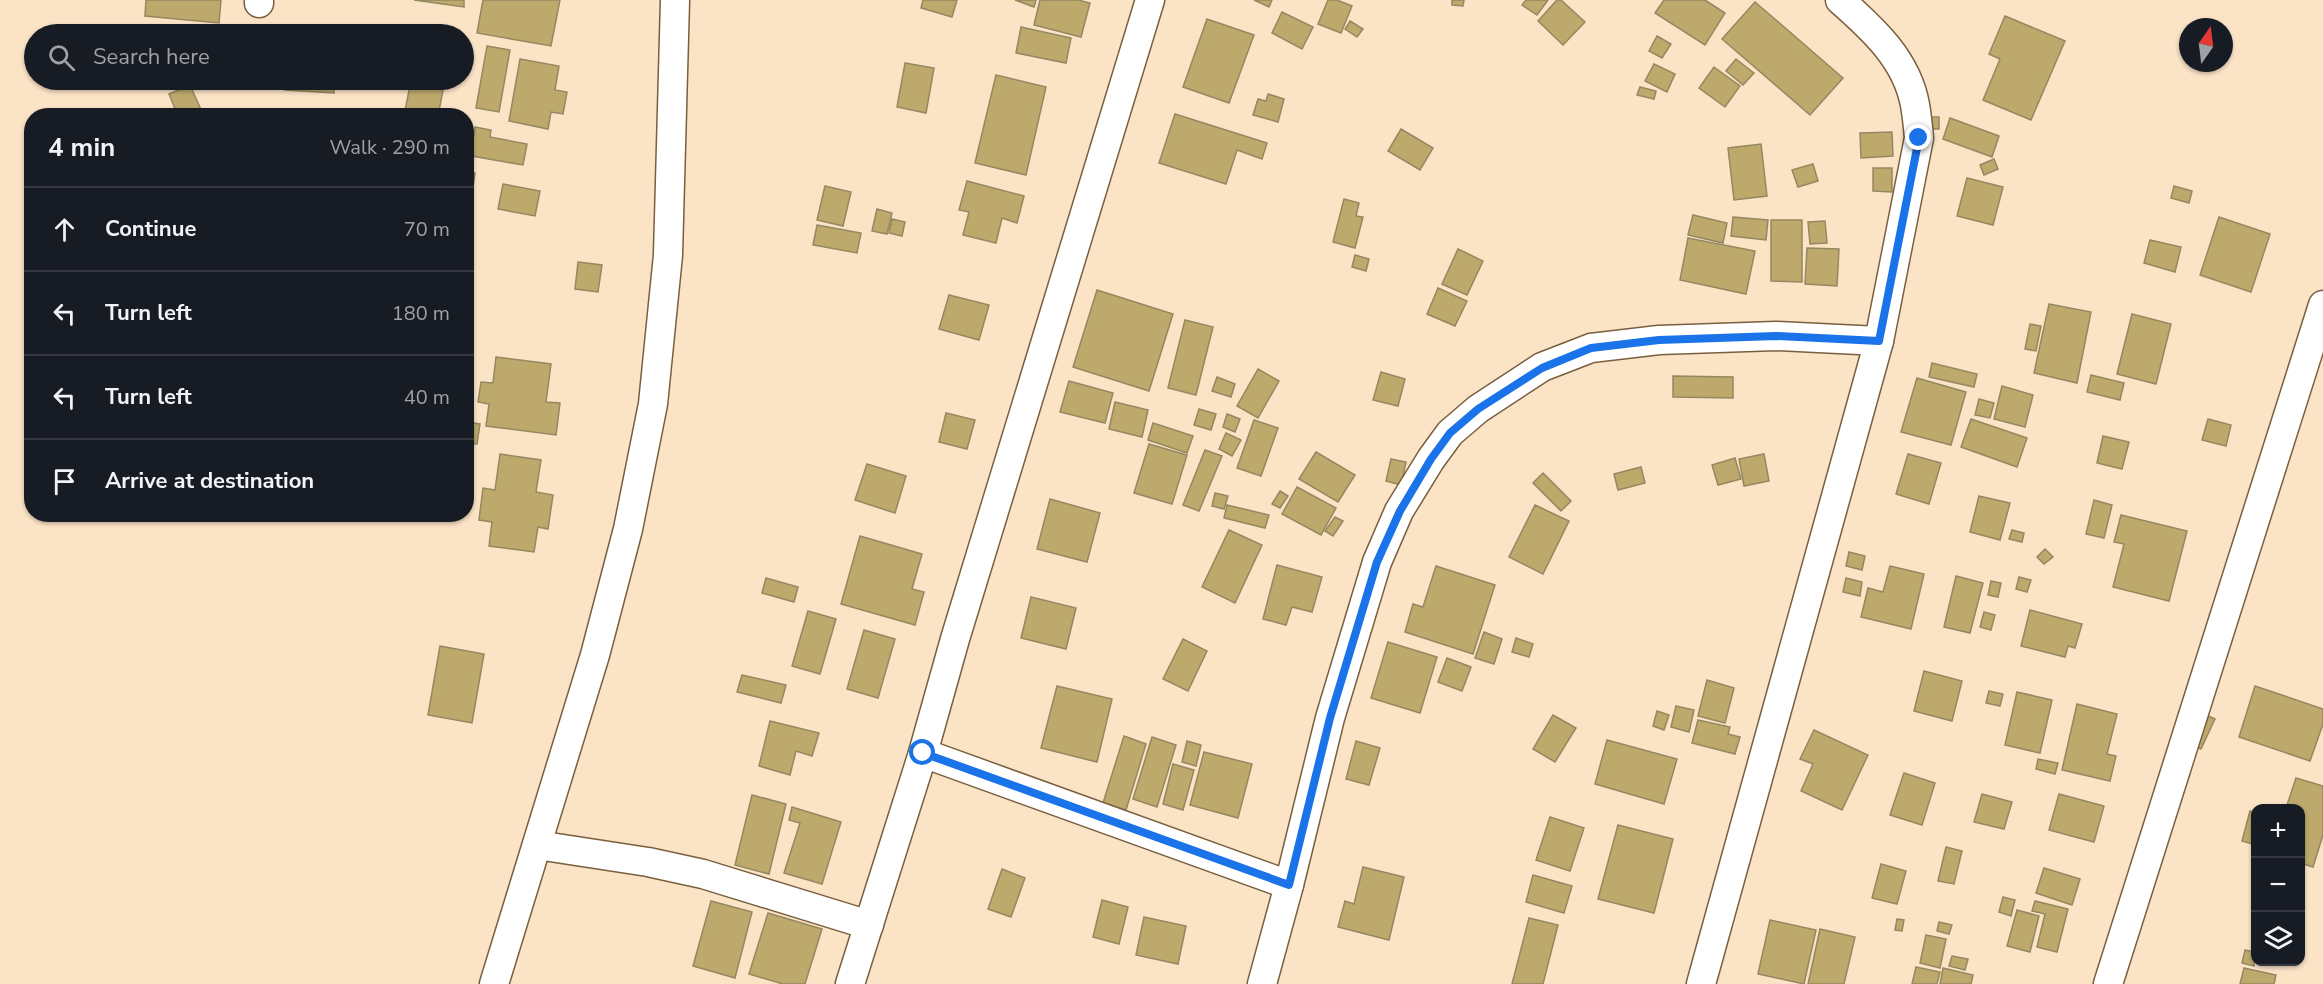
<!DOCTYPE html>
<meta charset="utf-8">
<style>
:root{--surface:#171b24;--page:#20242c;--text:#f1f3f6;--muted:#9ea1a6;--line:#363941}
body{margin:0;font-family:"Nunito Sans",sans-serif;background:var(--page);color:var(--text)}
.controls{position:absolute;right:18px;bottom:18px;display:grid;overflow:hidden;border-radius:12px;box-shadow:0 2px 4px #0004}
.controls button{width:54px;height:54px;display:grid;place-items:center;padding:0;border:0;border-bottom:2px solid var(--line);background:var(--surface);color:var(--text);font:30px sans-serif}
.compass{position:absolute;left:2179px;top:18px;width:54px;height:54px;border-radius:50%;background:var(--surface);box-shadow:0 2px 4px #0004;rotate:14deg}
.stop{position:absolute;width:18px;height:18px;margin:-14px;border:4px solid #1a73e8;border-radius:50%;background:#fff}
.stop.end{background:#1a73e8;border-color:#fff;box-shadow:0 2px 6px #0008}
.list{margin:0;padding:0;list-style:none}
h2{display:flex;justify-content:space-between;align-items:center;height:78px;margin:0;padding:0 24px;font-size:26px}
h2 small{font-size:20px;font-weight:400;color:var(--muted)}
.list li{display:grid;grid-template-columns:39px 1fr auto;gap:18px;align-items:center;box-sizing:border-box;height:84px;padding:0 24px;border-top:2px solid var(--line)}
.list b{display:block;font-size:22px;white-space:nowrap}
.list em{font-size:20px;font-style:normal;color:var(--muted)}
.icon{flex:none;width:33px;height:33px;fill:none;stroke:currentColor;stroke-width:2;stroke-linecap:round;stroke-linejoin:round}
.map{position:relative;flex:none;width:2323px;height:984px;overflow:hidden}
.search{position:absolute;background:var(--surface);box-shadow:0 2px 4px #0004;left:24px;top:24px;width:450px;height:66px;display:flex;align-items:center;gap:15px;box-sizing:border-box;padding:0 21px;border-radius:33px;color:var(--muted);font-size:22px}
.panel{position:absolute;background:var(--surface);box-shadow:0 2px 4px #0004;left:24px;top:108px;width:450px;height:414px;border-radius:24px}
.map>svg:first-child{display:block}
.building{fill:#bca96b;stroke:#948860;stroke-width:1.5}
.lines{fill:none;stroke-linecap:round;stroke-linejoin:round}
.street-casing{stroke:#795f3e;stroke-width:31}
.street{stroke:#fff;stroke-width:28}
.route{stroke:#1a73e8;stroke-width:8}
</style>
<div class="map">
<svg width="2323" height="984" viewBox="0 0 2323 984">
<rect width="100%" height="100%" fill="#fbe3c6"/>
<g class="building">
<path d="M146 0H221L219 23 145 16Z"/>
<path d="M414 0H464V7Z"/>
<path d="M483 0H560L551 46 477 33Z"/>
<path d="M923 0H957L952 17 921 8Z"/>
<path d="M1015 0H1036L1034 7Z"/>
<path d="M1040 0H1078L1090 3 1081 37 1034 25Z"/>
<path d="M1254 0H1272L1269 7Z"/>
<path d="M1328 0H1337L1352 6 1341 33 1318 24Z"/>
<path d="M1452 0H1464L1463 6 1452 5Z"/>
<path d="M1526 0H1548L1537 15 1522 5Z"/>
<path d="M1557 0H1561L1585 22 1563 45 1538 21Z"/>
<path d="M1664 0H1705L1725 13 1705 45 1655 13Z"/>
<path d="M1755 2 1843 78 1810 115 1722 39Z"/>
<path d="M1282 12 1313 27 1302 49 1272 33Z"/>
<path d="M2005 16 2065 41 2031 120 1983 100 2000 59 1989 54Z"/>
<path d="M1207 19 1254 35 1229 103 1183 87Z"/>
<path d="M1350 21 1363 29 1357 37 1345 29Z"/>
<path d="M1021 27 1071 38 1066 63 1016 53Z"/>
<path d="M157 30 188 31V34H157Z"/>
<path d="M1657 36 1671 44 1662 58 1649 51Z"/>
<path d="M487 46 510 50 499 112 476 108Z"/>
<path d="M520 59 559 66 555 90 567 92 563 114 551 112 548 129 509 121Z"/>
<path d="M1736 59 1754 73 1743 85 1726 71Z"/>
<path d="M905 63 934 68 926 113 897 107Z"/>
<path d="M1654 64 1675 74 1667 92 1645 81Z"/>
<path d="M1714 67 1740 86 1725 107 1699 88Z"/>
<path d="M996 75 1046 87 1026 175 975 163Z"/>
<path d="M286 80H334V93L285 90Z"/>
<path d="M411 80H445L438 116H404Z"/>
<path d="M190 85 203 114 178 116 169 94Z"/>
<path d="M1640 87 1656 91 1654 99 1637 95Z"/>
<path d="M1268 94 1284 99 1278 122 1253 115 1258 99 1266 101Z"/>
<path d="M1175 114 1267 143 1262 159 1237 150 1226 184 1159 163Z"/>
<path d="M1930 117H1939V129H1931Z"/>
<path d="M1950 118 1999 136 1992 157 1943 139Z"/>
<path d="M475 127 491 130 490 137 527 144 523 165 466 155V134L474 135Z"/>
<path d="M1401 129 1433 148 1420 170 1388 151Z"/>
<path d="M1892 132 1893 156 1861 158 1860 133Z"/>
<path d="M1761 144 1767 196 1734 200 1728 148Z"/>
<path d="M1994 159 1998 169 1984 175 1980 165Z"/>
<path d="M1813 164 1818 181 1798 187 1792 170Z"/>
<path d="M1873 168H1892V192L1873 191Z"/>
<path d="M466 171 475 173 468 219H466Z"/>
<path d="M1967 178 2003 187 1993 225 1957 216Z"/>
<path d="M967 181 1024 196 1017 223 1002 218 996 243 963 235 969 212 959 210Z"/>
<path d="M503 184 540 191 535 216 498 209Z"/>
<path d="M825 186 851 192 843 226 817 220Z"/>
<path d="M2174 186 2192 191 2189 203 2171 198Z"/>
<path d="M1344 199 1359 203 1356 216 1363 217 1355 248 1333 242Z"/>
<path d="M877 209 892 213 887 234 872 231Z"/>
<path d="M1693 215 1727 223 1723 243 1688 235Z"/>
<path d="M1733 217 1768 220 1766 240 1731 236Z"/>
<path d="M2219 217 2270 234 2251 292 2200 275Z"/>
<path d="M892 219 905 222 902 236 889 233Z"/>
<path d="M1771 220H1802V282L1771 281Z"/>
<path d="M1825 221 1827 243 1810 244 1808 222Z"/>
<path d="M817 225 861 233 857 253 813 245Z"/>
<path d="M1688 238 1755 251 1746 294 1680 280Z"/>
<path d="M2150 240 2181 247 2175 272 2144 263Z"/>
<path d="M1807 248 1839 249 1837 286 1805 284Z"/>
<path d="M1458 249 1483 261 1467 295 1442 284Z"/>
<path d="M1355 255 1369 259 1366 271 1352 267Z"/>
<path d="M578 262 602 265 598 292 575 289Z"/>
<path d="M1438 288 1467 301 1455 326 1427 314Z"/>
<path d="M1097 290 1173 314 1149 391 1073 367Z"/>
<path d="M949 295 989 305 979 340 939 329Z"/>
<path d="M2049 304 2091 312 2077 383 2034 373Z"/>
<path d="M2132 314 2171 324 2156 384 2117 374Z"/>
<path d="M1185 320 1213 327 1196 395 1168 388Z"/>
<path d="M2030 324 2041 326 2036 351 2025 349Z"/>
<path d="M496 357 551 364 546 402 560 403 556 435 486 426 489 404 478 402 481 382 493 383Z"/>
<path d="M1932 363 1977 374 1974 387 1929 377Z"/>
<path d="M1258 369 1279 381 1258 418 1237 406Z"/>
<path d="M1381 372 1405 379 1398 406 1373 400Z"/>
<path d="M2091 375 2124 383 2120 400 2087 392Z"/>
<path d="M1673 376 1733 377V398L1673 397Z"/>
<path d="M1217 377 1235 384 1231 397 1212 391Z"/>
<path d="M1917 378 1966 392 1951 445 1901 432Z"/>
<path d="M1069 381 1113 393 1105 423 1060 412Z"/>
<path d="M2002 386 2033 395 2025 427 1994 419Z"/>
<path d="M1979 399 1994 403 1990 418 1975 415Z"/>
<path d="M1115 402 1148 410 1142 437 1109 429Z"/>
<path d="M1199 409 1216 414 1211 430 1194 425Z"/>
<path d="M946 413 975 420 967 449 939 442Z"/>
<path d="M1227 414 1240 419 1235 432 1223 427Z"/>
<path d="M1971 419 2027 438 2017 467 1961 447Z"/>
<path d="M2208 419 2231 425 2226 446 2202 440Z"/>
<path d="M1254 420 1278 428 1261 476 1237 468Z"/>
<path d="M466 422 480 424 477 444 466 443Z"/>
<path d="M1153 423 1193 436 1187 453 1148 440Z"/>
<path d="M1226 433 1241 440 1232 456 1219 449Z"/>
<path d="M2103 436 2129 442 2122 469 2097 463Z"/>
<path d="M1149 444 1187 455 1172 504 1134 493Z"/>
<path d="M1205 450 1222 456 1199 511 1183 505Z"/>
<path d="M1316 452 1355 475 1338 502 1299 479Z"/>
<path d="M500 454 541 460 536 492 553 495 548 529 538 527 534 552 489 546 492 522 479 520 483 488 495 490Z"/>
<path d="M1764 454 1769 481 1744 486 1739 459Z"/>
<path d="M1908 454 1941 463 1929 504 1896 494Z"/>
<path d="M1735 458 1741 479 1718 485 1712 465Z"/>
<path d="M1391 459 1406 462 1401 485 1386 481Z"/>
<path d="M867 464 906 476 895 513 855 500Z"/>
<path d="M1641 467 1645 483 1618 490 1614 474Z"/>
<path d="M1543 473 1571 501 1561 511 1533 483Z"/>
<path d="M1297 487 1336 508 1321 535 1282 514Z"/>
<path d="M1280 491 1288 496 1280 508 1272 504Z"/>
<path d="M1215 493 1228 496 1224 509 1212 506Z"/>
<path d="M1979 496 2010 503 2000 540 1970 532Z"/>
<path d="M1050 499 1100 513 1087 562 1037 549Z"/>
<path d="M2094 500 2112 505 2104 538 2086 534Z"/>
<path d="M1227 505 1269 515 1265 528 1224 518Z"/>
<path d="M1535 505 1569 521 1543 574 1509 557Z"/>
<path d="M2121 515 2187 531 2169 601 2113 587 2124 544 2114 542Z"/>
<path d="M1335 517 1343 521 1333 536 1325 531Z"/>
<path d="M1229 530 1262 545 1235 603 1202 587Z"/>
<path d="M2012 530 2024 533 2022 542 2009 539Z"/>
<path d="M860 536 922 554 912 589 924 592 915 625 841 604Z"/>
<path d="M2045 549 2053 557 2044 564 2037 557Z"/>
<path d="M1849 552 1865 556 1862 570 1846 566Z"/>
<path d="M1277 565 1322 577 1312 612 1292 607 1286 625 1263 619Z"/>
<path d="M1436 566 1495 585 1473 654 1405 632 1413 604 1423 607Z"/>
<path d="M1890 566 1924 574 1911 629 1861 617 1868 588 1883 592Z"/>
<path d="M1956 576 1983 583 1970 633 1944 627Z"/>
<path d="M2019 577 2031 580 2027 592 2016 589Z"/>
<path d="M766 578 798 587 794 602 762 593Z"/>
<path d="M1846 578 1862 582 1860 596 1843 592Z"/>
<path d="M1991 581 2001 583 1998 597 1988 595Z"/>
<path d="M1031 597 1076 608 1066 649 1021 638Z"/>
<path d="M2030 610 2082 624 2075 648 2068 646 2065 657 2021 646Z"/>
<path d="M808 611 836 619 820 674 792 666Z"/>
<path d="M1984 612 1995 615 1991 630 1980 627Z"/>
<path d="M864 630 895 639 878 698 847 689Z"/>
<path d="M1484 632 1502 639 1494 664 1475 658Z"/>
<path d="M1516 638 1533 644 1529 657 1512 652Z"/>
<path d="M1183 639 1207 651 1188 691 1163 679Z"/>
<path d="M1388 642 1437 657 1420 713 1371 698Z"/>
<path d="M440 646 484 654 472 723 428 715Z"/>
<path d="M1447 658 1471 667 1462 691 1438 682Z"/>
<path d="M1924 671 1962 681 1952 721 1914 711Z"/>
<path d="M742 675 786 685 781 703 737 692Z"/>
<path d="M1707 680 1734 688 1725 723 1698 716Z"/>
<path d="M1057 686 1112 699 1097 762 1041 748Z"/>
<path d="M2255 686 2323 709V724L2310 761 2239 737Z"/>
<path d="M1989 691 2003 694 2000 706 1986 703Z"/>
<path d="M2017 692 2052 700 2040 753 2005 745Z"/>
<path d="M2077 704 2117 714 2107 754 2116 756 2110 781 2062 770Z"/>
<path d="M1676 706 1694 710 1689 732 1671 727Z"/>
<path d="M1657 711 1669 715 1664 730 1653 726Z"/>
<path d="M2199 712 2215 719 2201 749 2185 741Z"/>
<path d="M1553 715 1576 728 1555 762 1533 749Z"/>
<path d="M1698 720 1730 727 1728 734 1740 737 1735 754 1692 743Z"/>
<path d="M770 721 819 733 812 756 796 751 790 775 759 766Z"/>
<path d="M1814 730 1868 755 1842 810 1801 791 1813 764 1800 759Z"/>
<path d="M1124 736 1146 744 1126 810 1103 803Z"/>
<path d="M1152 737 1176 745 1157 807 1133 799Z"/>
<path d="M1607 740 1677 759 1664 804 1595 784Z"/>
<path d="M1187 741 1201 745 1196 766 1182 762Z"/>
<path d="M1356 741 1380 748 1369 785 1346 779Z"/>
<path d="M1204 752 1252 764 1238 818 1190 805Z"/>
<path d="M2038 759 2058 763 2055 774 2036 769Z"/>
<path d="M1173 764 1194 770 1183 810 1163 804Z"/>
<path d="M1904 773 1935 783 1922 825 1890 815Z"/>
<path d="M2296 778 2323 786V835L2313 867 2300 863V808H2286Z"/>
<path d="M1982 794 2012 802 2004 829 1974 822Z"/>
<path d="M2059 794 2104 806 2094 842 2049 830Z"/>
<path d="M752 795 786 804 769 874 735 865Z"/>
<path d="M792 807 841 822 822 884 784 873 800 823 789 820Z"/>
<path d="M2250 811 2256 813V845L2242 841Z"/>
<path d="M1550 817 1584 828 1570 871 1536 860Z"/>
<path d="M1618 825 1673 839 1654 913 1598 899Z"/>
<path d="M1946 847 1962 851 1954 884 1938 881Z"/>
<path d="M1881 864 1906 871 1897 904 1872 898Z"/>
<path d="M1363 867 1404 877 1389 940 1338 927 1345 901 1354 904Z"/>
<path d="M2044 868 2080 879 2072 905 2036 893Z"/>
<path d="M1002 869 1025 878 1011 917 988 909Z"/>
<path d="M1533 875 1572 886 1564 913 1526 902Z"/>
<path d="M2003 897 2015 900 2011 916 1999 912Z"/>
<path d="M1102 900 1128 907 1119 944 1093 937Z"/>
<path d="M711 901 752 912 735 978 693 966Z"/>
<path d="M2035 901 2068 909 2057 952 2037 947 2045 914 2032 911Z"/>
<path d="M2017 910 2039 916 2030 952 2007 946Z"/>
<path d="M768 913 822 929 805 984H783L749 974Z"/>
<path d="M1144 917 1186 926 1178 964 1136 955Z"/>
<path d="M1529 918 1558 925 1543 984H1512Z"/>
<path d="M1897 919 1904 920 1902 931 1895 930Z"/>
<path d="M1770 920 1816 930 1804 984 1758 974Z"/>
<path d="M1939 922 1952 925 1949 934 1937 931Z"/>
<path d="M1820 929 1855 937 1844 984H1808Z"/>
<path d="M1926 935 1946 939 1940 968 1920 963Z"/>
<path d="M2245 950 2256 952 2254 966 2242 963Z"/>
<path d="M1952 956 1968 959 1965 970 1949 966Z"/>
<path d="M1916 967 1940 972 1937 984H1912Z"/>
<path d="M1943 968 1973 975 1971 984H1940Z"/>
<path d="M2244 968 2276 975 2274 984H2240Z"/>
</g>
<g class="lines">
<g class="street-casing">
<g id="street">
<path d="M259 3V0"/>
<path d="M923 753 1289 885"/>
<path d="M537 845 648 862 703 874 869 925"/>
<path d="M494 984 595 655 628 529 653 404 668 255 675 0"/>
<path d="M850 984 923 753 955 639 1150 0"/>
<path d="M1262 984 1289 885 1330 718 1377 562 1399 511 1431 459 1450 433 1478 409 1542 367 1591 348 1659 340 1776 336 1879 341"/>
<path d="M1701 984 1879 341 1919 138C1918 127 1917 116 1915 105 1907 60 1873 29 1840 0"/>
<path d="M2108 984 2323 305"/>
</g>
</g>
<use href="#street" class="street"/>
</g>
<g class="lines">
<path class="route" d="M923 753 1289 885 1330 718 1377 562 1400 511 1431 459 1450 433 1478 409 1542 368 1591 348 1659 340 1776 336 1879 341 1919 138"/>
</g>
</svg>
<div class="controls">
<button>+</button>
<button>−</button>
<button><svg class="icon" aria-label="layers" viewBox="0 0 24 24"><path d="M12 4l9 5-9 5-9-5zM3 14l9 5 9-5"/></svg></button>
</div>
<svg class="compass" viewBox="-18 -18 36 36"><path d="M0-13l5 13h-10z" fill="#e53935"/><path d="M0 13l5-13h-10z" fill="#9ea1a6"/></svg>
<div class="stop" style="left:923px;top:753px"></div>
<div class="stop end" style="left:1919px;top:138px"></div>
<div class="search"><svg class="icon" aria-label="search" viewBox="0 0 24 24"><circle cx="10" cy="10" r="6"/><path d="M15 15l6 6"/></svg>Search here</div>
<section class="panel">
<h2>4 min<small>Walk · 290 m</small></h2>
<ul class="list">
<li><svg class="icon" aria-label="ahead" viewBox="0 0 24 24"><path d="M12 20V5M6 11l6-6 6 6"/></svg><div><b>Continue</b></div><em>70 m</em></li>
<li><svg class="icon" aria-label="left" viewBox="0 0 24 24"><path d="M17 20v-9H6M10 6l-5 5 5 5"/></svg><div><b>Turn left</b></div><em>180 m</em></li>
<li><svg class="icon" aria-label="left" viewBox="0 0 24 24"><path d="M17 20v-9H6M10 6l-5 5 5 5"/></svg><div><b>Turn left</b></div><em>40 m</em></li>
<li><svg class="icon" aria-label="arrive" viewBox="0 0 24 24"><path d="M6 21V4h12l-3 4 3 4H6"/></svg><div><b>Arrive at destination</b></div></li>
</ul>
</section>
</div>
